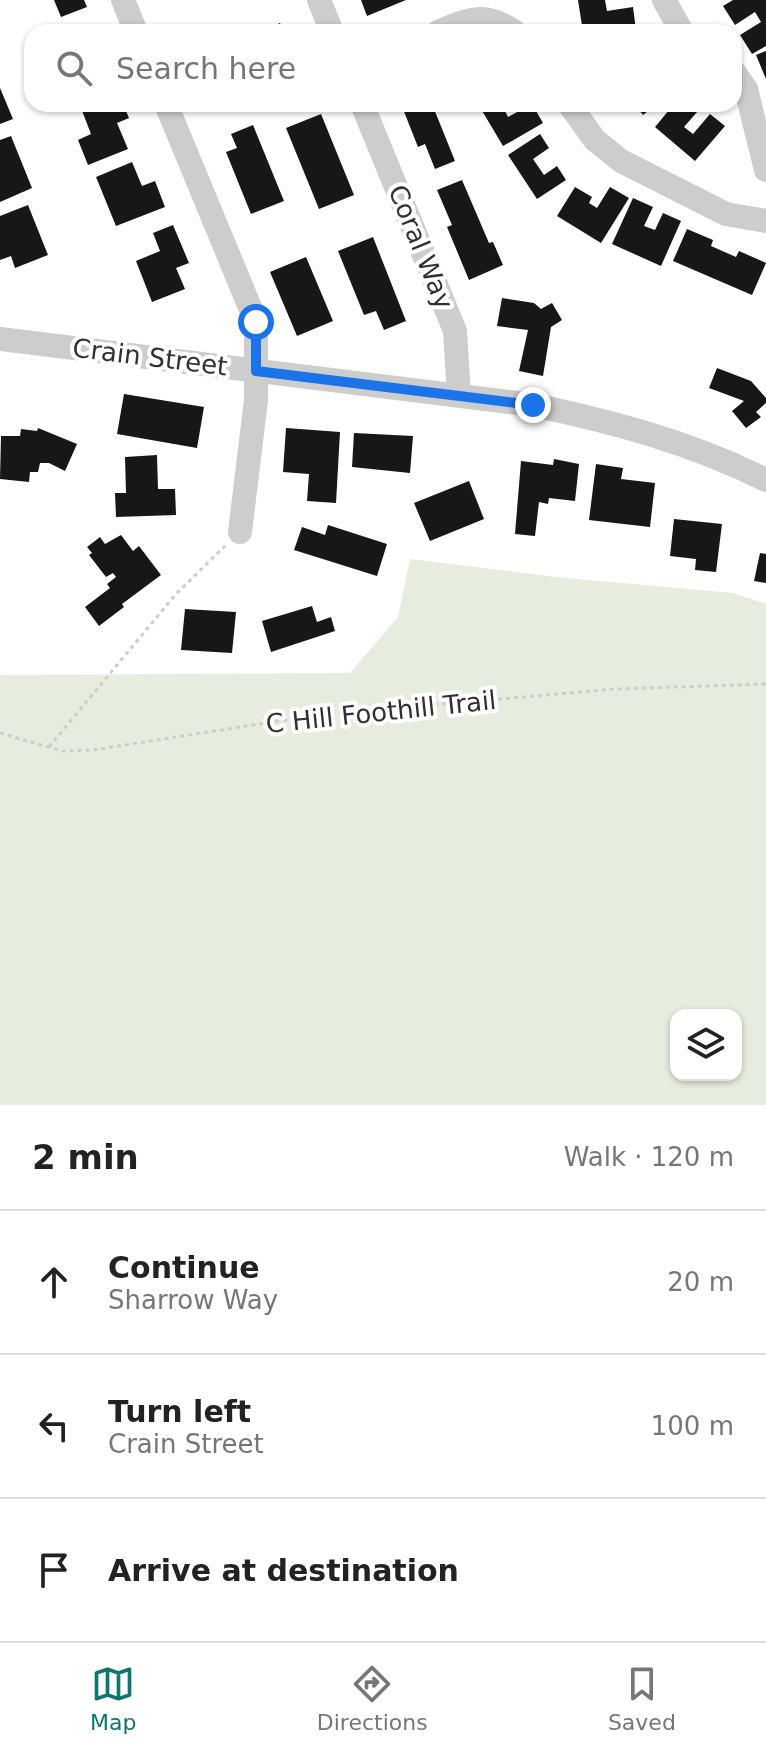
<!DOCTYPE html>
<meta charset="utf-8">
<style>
:root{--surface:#fff;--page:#f2f2f2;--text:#222;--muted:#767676;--line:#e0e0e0;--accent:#0f766e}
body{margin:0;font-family:"DejaVu Sans",sans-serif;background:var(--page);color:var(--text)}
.controls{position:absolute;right:24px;bottom:24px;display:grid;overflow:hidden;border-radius:16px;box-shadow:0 2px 6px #0004}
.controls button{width:72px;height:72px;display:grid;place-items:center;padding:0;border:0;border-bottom:2px solid var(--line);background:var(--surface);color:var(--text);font:40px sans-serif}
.stop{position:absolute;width:24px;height:24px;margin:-18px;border:6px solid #1a73e8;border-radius:50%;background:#fff}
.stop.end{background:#1a73e8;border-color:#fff;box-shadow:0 2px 8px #0008}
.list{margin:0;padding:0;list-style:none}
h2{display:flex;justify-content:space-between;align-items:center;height:104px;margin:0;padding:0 32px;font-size:34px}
h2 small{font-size:26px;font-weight:400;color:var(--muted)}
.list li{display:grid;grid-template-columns:52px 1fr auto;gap:24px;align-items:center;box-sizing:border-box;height:144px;padding:0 32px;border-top:2px solid var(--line)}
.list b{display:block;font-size:30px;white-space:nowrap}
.list p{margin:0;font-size:26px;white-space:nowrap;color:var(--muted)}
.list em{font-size:26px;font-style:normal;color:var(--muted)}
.icon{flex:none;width:44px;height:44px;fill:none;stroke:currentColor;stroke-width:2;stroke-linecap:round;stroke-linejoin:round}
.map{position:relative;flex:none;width:766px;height:1105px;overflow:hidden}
.search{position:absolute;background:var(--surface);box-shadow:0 2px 6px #0004;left:24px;right:24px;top:24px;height:88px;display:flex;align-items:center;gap:20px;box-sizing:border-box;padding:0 28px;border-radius:24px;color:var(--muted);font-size:30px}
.sheet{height:536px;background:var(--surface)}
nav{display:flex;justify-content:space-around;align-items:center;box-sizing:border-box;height:112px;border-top:2px solid var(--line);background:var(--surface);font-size:22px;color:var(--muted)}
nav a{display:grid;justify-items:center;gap:4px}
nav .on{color:var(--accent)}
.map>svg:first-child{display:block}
.green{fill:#e6edde;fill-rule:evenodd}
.building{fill:#171717}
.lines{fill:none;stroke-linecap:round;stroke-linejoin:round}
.path{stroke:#cdcdcd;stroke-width:3;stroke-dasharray:4 4;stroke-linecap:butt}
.minor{stroke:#cdcdcd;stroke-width:24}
.route{stroke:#1a73e8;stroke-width:10}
.labels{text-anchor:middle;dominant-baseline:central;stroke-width:8;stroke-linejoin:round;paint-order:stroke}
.street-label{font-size:26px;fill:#303030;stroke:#fff}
</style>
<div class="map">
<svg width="766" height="1105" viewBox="0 0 766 1105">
<rect width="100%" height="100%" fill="#fff"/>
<path class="green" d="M410 559 556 577 733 593 766 604V1105H0V675L350 673 398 617ZM676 1015H736V1075H676Z"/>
<g class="building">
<path d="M54 0H84L87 7 61 17Z"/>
<path d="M361 0H406L367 16Z"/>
<path d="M578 0H605L607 11 633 7 636 30 583 32Z"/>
<path d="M733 0H766V46L752 54 740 35 761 22 755 12 735 25 723 6Z"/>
<path d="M280 23 284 32H260Z"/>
<path d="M766 51V79L756 55Z"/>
<path d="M0 88 13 119 0 124Z"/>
<path d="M91 104H123L129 118 117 123 128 149 88 165 78 140 91 134 81 108Z"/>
<path d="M401 104H432L455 161 435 169 425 144 418 147Z"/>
<path d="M487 104H513L504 109 508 117 532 104 543 123 503 146 481 109Z"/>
<path d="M634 104H657L643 115Z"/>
<path d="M674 104H704L684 127 693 134 710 114 725 126 695 161 655 127Z"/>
<path d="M321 114 354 195 319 209 286 128Z"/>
<path d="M253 125 284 201 251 214 226 152 237 148 231 134Z"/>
<path d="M540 134 549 148 533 159 544 175 557 166 566 180 537 199 508 155Z"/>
<path d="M11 136 32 188 0 202V140Z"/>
<path d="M132 162 142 186 155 181 165 207 116 226 96 177Z"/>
<path d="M462 180 489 243 493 242 503 265 469 280 447 227 452 225 437 190Z"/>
<path d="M575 187 592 197 589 203 597 208 610 187 629 198 601 243 557 216Z"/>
<path d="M633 198 653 207 644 226 655 230 663 213 681 221 661 266 612 244Z"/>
<path d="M28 205 48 255 15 268 11 256 0 260V216Z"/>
<path d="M173 225 189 263 176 268 185 289 152 302 136 261 160 251 153 233Z"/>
<path d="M687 229 713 240 711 246 736 257 739 251 766 263 752 295 673 261Z"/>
<path d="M373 237 406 321 384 330 376 311 364 315 338 251Z"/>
<path d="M306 257 333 321 297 336 270 272Z"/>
<path d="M502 298 534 303 541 309 552 303 562 320 551 327 543 376 519 371 528 330 497 326Z"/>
<path d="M717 368 751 381 766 398V403L756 412 761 417 746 428 732 411 744 401 709 388Z"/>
<path d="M124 394 204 407 197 448 117 434Z"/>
<path d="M38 428 77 444 65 471 49 463H40L38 472H30L29 482 0 479 1 436H20L21 429 37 431Z"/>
<path d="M286 428 340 432 336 503 307 501 309 474 283 472Z"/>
<path d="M354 433 413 436 410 473 352 467Z"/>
<path d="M157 455 158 489H175L176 515 116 517 115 493H126L125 457Z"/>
<path d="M554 459 579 464 575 501 549 498 548 504 539 502 535 536 515 534 521 461 553 465Z"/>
<path d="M596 464 623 468 621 479 655 483 650 527 589 520Z"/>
<path d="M469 481 484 519 430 541 414 503Z"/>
<path d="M674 519 722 524 716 572 695 570 696 559 670 556Z"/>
<path d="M328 525 387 544 377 576 294 550 302 527 325 535Z"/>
<path d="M121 535 133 551 139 546 161 575 122 604 124 607 99 626 85 607 110 588 107 584 116 577 113 573 106 577 89 555 92 553 87 547 100 537 105 544Z"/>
<path d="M760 553 766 554V583L754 581Z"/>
<path d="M312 606 317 622 331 617 335 631 271 652 262 621Z"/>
<path d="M185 609 236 612 232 653 181 650Z"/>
</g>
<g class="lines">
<g class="path">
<path d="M0 733 62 751 93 750 317 715 615 689 766 684"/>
<path d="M49 747 176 594 225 546"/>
</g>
<g class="minor">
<path d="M123 0 136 32"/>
<path d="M319 0 332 32"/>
<path d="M664 0 682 32"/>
<path d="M438 32C469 19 485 11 515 32"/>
<path d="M734 72 746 89 766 170"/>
<path d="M166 104 256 322V400L240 532"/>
<path d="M362 104 455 331 459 395"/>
<path d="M569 104 595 140 621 161 726 214 766 221"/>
<path d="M0 339 533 405C614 422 692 443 766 480"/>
</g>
</g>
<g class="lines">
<path class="route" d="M256 322V371L533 405"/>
</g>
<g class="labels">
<g class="street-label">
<text transform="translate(421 247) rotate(68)">Coral Way</text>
<text transform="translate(150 357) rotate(7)">Crain Street</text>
<text transform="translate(381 712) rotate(-6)">C Hill Foothill Trail</text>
</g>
</g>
</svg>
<div class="controls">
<button><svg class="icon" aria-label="layers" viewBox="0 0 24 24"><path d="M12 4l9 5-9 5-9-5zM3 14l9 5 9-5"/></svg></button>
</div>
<div class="stop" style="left:256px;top:322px"></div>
<div class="stop end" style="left:533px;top:405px"></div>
<div class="search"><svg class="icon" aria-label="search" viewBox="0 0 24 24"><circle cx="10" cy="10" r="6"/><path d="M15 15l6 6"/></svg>Search here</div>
</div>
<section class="sheet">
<h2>2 min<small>Walk · 120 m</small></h2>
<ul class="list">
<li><svg class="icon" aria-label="ahead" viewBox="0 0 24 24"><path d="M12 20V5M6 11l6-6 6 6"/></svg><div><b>Continue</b><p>Sharrow Way</p></div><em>20 m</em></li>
<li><svg class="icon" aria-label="left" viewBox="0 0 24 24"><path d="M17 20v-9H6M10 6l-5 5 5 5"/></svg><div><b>Turn left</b><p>Crain Street</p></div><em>100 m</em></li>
<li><svg class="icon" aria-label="arrive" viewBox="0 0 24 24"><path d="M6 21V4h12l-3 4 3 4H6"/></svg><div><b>Arrive at destination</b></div></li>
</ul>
</section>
<nav>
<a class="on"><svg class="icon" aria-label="map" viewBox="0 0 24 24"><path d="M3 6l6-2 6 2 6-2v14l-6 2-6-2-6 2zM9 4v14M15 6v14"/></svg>Map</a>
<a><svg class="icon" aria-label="directions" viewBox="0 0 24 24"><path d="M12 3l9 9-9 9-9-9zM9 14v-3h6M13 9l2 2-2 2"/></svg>Directions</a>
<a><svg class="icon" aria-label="saved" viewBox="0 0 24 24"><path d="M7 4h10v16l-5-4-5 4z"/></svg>Saved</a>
</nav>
